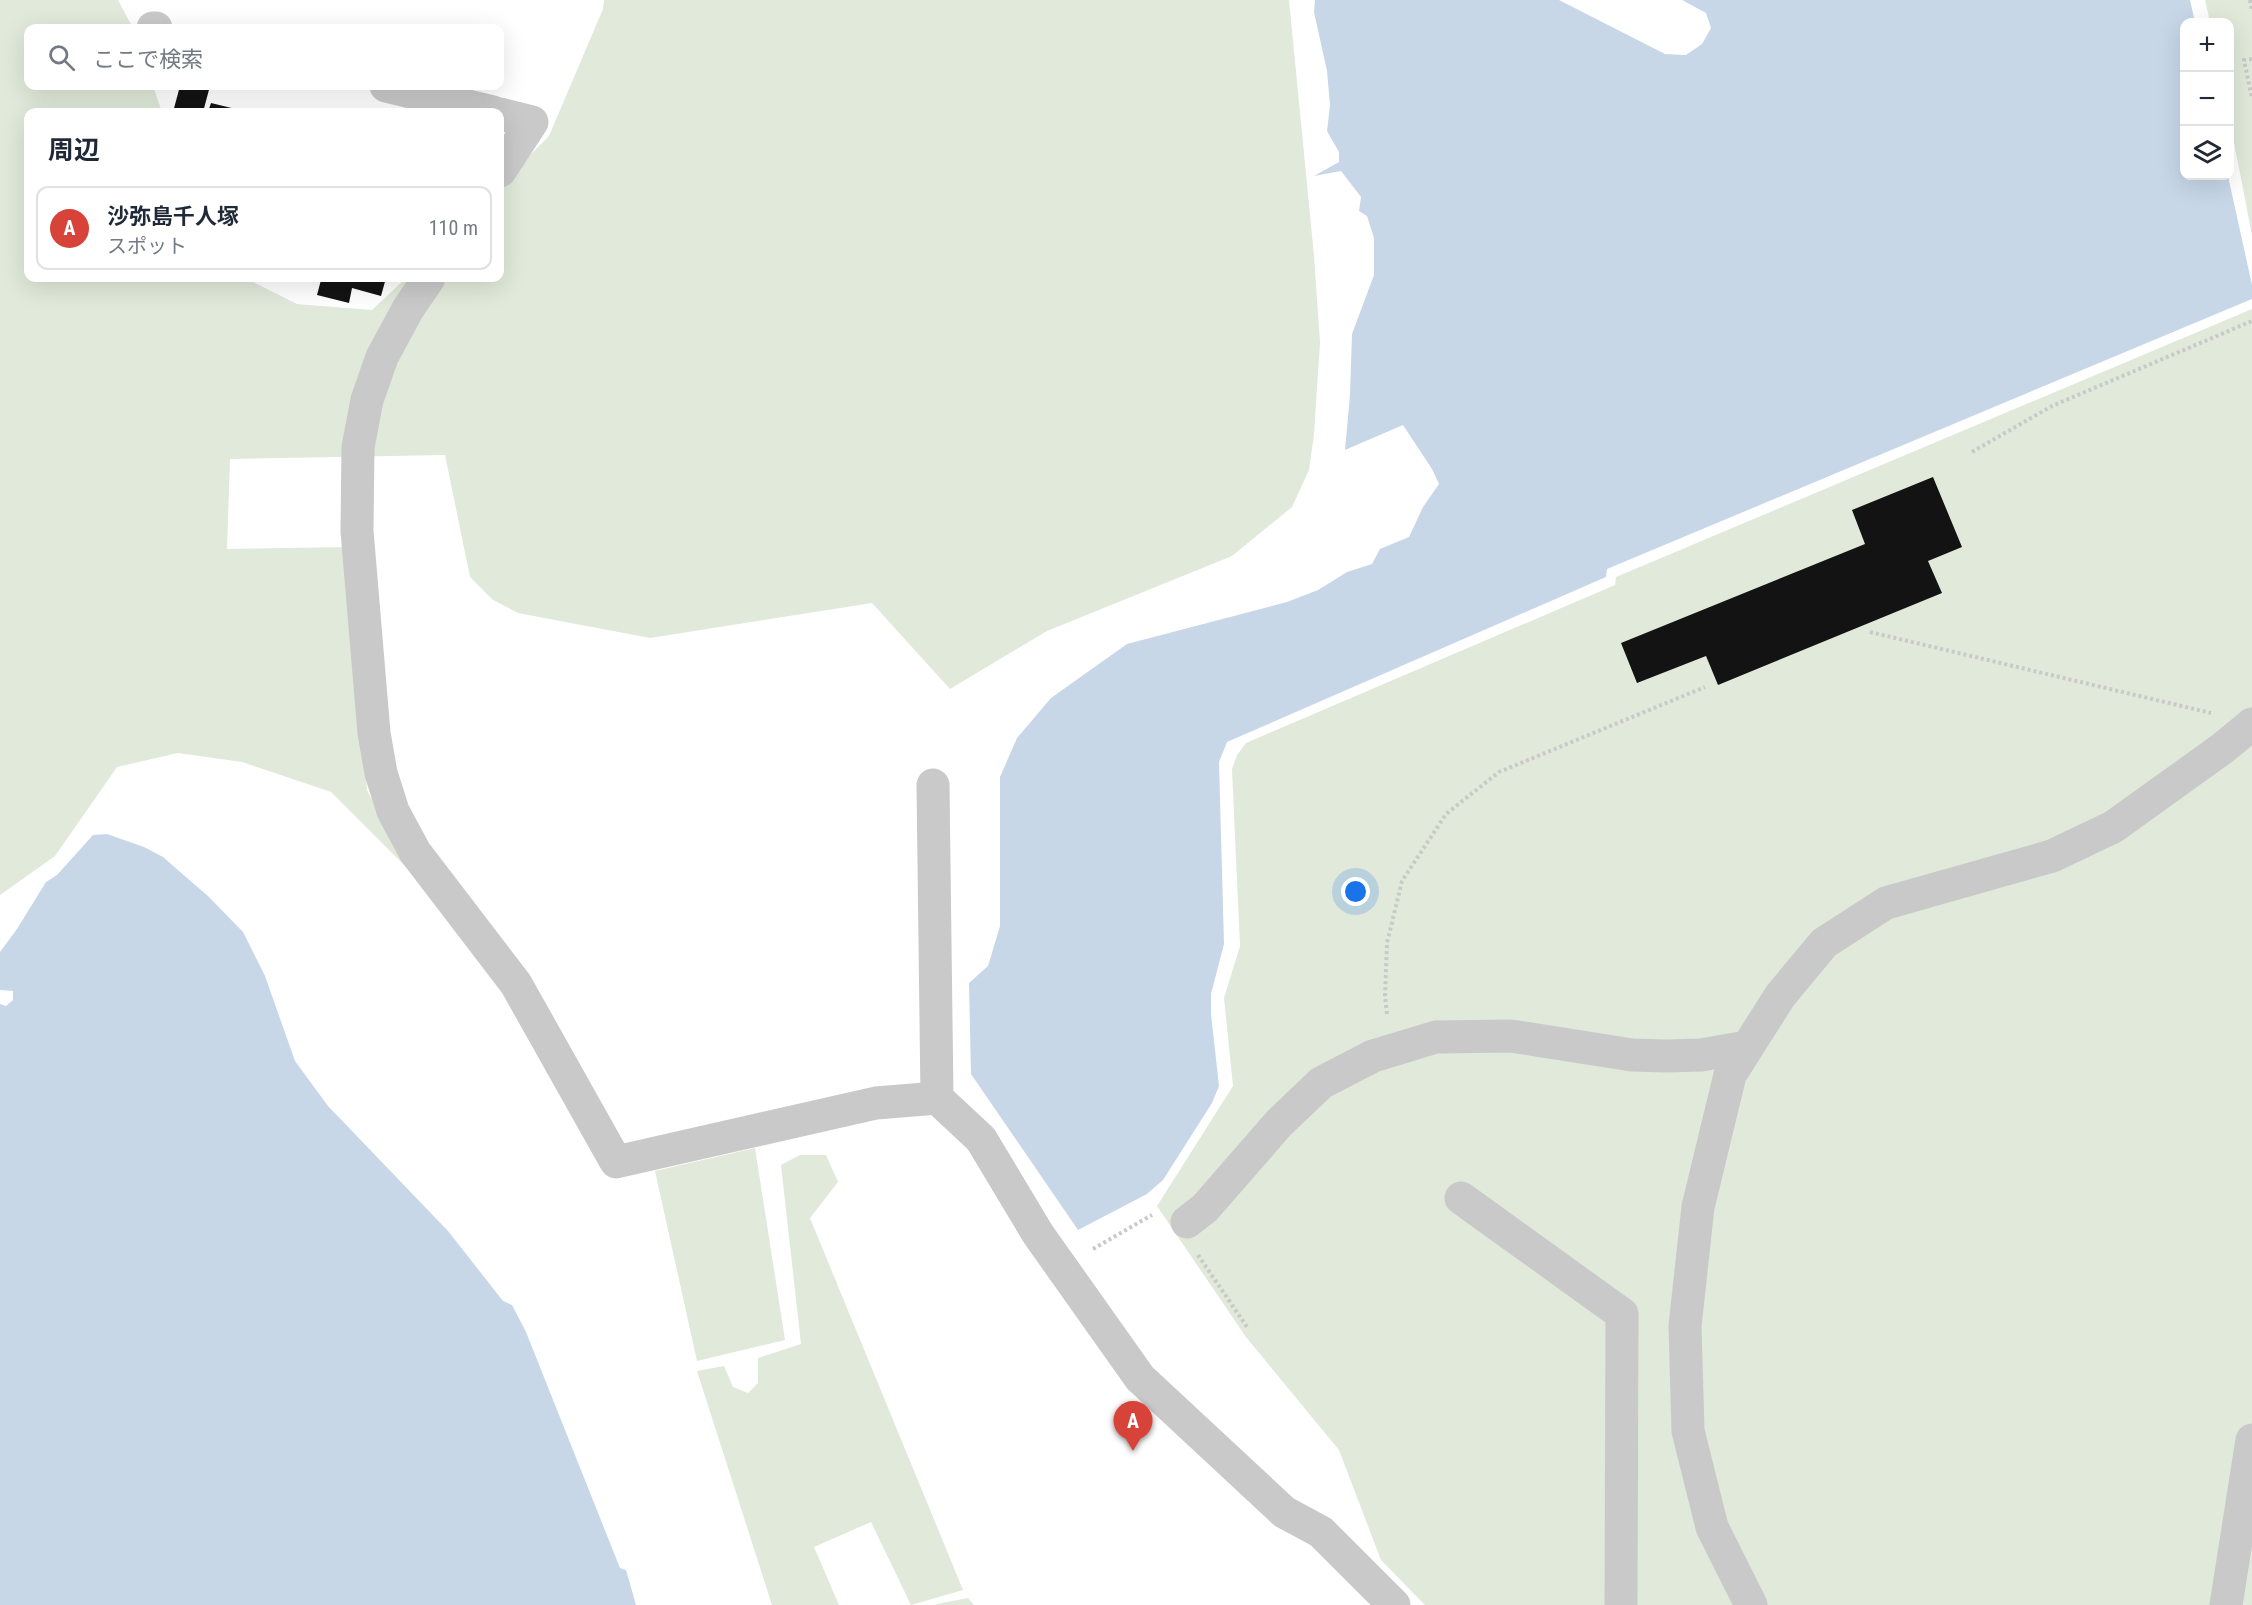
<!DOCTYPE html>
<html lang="ja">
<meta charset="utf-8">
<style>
:root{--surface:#fff;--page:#f6f6f7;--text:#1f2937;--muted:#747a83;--line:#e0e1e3;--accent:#d74239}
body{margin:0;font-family:"Roboto Condensed","Noto Sans JP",sans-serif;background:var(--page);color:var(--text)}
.controls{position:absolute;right:18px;top:18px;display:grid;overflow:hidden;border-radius:12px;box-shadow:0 6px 24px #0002}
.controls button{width:54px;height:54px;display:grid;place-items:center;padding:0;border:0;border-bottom:2px solid var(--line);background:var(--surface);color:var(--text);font:30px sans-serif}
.you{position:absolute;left:1356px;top:892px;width:21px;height:21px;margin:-15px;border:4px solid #fff;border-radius:50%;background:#1a73e8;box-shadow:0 0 0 9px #1a73e833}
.badge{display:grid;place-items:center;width:39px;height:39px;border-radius:50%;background:var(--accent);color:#fff;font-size:20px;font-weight:700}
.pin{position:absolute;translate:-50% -50px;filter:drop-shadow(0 2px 3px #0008)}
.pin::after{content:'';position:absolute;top:32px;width:21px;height:18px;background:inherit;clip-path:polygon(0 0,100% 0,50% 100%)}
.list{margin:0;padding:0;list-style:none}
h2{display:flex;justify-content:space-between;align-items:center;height:78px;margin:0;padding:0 24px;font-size:26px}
h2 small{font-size:20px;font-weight:400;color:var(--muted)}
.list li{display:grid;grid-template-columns:39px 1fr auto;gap:18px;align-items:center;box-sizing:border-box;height:84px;margin:0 12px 12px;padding:0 12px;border:2px solid var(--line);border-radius:12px}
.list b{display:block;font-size:22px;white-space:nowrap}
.list p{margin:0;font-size:20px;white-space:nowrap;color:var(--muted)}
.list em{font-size:20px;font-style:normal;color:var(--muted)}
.icon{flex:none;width:33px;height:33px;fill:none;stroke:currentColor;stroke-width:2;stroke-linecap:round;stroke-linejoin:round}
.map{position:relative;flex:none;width:2252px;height:1605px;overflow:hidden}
.search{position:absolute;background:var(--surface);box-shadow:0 6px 24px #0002;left:24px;top:24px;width:480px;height:66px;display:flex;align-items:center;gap:15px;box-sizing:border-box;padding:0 21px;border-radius:12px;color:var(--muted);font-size:22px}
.panel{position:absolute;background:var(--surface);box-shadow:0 6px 24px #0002;left:24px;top:108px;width:480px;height:174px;border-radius:12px}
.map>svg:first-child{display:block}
.green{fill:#e0e9da}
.water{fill:#c7d7e8}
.pier{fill:#fff}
.building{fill:#131313}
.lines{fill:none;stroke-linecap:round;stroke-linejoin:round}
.path{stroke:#c9c9c9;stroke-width:4;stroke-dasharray:3 3;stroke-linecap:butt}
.minor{stroke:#c9c9c9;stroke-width:33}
</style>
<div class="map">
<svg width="2252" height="1605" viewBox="0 0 2252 1605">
<rect width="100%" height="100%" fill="#fff"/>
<g class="green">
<path d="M0 0H118L133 28H28V86H153L162 112H28V278H245L297 304 372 310 406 278H500V185L549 136 603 9 604 0H1289L1314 256 1320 342 1314 434 1309 470 1292 507 1232 556 1047 631 950 689 872 603 650 638 518 613 493 600 470 577 445 455 230 459 227 549 348 547 367 790 408 869 331 792 242 762 178 753 117 767 55 856 0 895Z"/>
<path d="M2205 0H2252V235L2230 122V22H2210Z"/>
<path d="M2252 309V1605H1425L1381 1560 1339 1450 1246 1337 1157 1206 1233 1086 1224 998 1240 946 1232 769 1237 755 1246 743 1615 585 1616 577Z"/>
<path d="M755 1148 785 1340 697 1361 655 1171Z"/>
<path d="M800 1155H826L838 1182 810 1218 963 1590 911 1605 871 1522 814 1547 839 1605H772L697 1371 724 1366 733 1387 748 1393 758 1383V1358L801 1344 781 1165Z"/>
<path d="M968 1598 974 1605H935L937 1604Z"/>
</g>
<g class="water">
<path d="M1315 0H2190L2195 22H2184V176H2228L2252 285V299L1607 569 1606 577 1227 742 1219 762 1224 944 1211 994V1014L1219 1086 1212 1103 1163 1180 1147 1194 1078 1230 971 1074 969 983 988 966 1000 926V777L1017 738 1051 698 1127 644 1287 602 1318 590 1347 572 1372 564 1380 549 1409 537 1423 507 1439 484 1432 469 1403 425 1345 450 1350 395 1352 334 1374 275V238L1367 216 1359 211 1361 197 1341 171 1314 176 1339 162V152L1327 131 1330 105 1327 71 1314 12Z"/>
<path d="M107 834 144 847 163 857 209 897 243 932 265 976 295 1061 328 1106 448 1231 503 1301 512 1305 526 1332 620 1568 626 1570 636 1605H0V1004L6 1006 13 1000V991L0 990V952L17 929 46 882 57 875 93 835Z"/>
</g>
<path class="pier" d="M1559 0H1682L1706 13 1711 28 1702 44 1686 55 1665 54Z"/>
<g class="building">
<path d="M180 86H210L203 112H173Z"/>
<path d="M211 103 248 112H208Z"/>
<path d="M313 278H386L381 296 352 288 349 303 317 295 321 280Z"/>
<path d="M1933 477 1962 547 1928 561 1942 593 1718 685 1706 656 1637 683 1621 643 1865 544 1852 510Z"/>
</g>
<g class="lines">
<g class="path">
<path d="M2250 0 2252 11"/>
<path d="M2252 59 2244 60 2252 98"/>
<path d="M1972 452 2052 406 2252 321"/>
<path d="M1870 632 2211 713"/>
<path d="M1387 1014 1385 996 1387 943 1402 881 1446 814 1499 772 1705 687"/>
<path d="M1093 1249 1152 1215"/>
<path d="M1198 1255 1247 1327"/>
</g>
<g class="minor">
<path d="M153 28H156"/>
<path d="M386 86 493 112"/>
<path d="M500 114 532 122 500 171"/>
<path d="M429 278 408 309 382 357 367 400 358 447 357 531 374 733 381 773 393 811 415 852 516 984 616 1162 876 1103 937 1098"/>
<path d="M933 785 937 1098 981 1139 1038 1234 1140 1378 1284 1512 1321 1532 1394 1605"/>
<path d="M1461 1198 1622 1314 1621 1605"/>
<path d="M1187 1222 1205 1208 1279 1123 1321 1083 1373 1056 1436 1037 1511 1036 1632 1055 1666 1056 1701 1055 1747 1047"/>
<path d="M1751 1605 1712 1527 1688 1431 1685 1326 1698 1207 1730 1075 1780 996 1824 943 1886 903 2052 856 2113 827 2223 748 2252 724"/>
<path d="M2226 1605 2252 1440"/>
</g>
</g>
</svg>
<div class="controls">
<button>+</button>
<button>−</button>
<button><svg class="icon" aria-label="layers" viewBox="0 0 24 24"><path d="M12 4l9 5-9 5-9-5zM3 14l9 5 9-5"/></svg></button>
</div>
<div class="you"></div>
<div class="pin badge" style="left:1133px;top:1451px">A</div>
<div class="search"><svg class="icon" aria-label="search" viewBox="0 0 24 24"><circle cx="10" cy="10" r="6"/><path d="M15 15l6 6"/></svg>ここで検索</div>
<section class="panel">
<h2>周辺<small></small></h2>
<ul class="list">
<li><span class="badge">A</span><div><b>沙弥島千人塚</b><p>スポット</p></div><em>110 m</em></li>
</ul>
</section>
</div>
